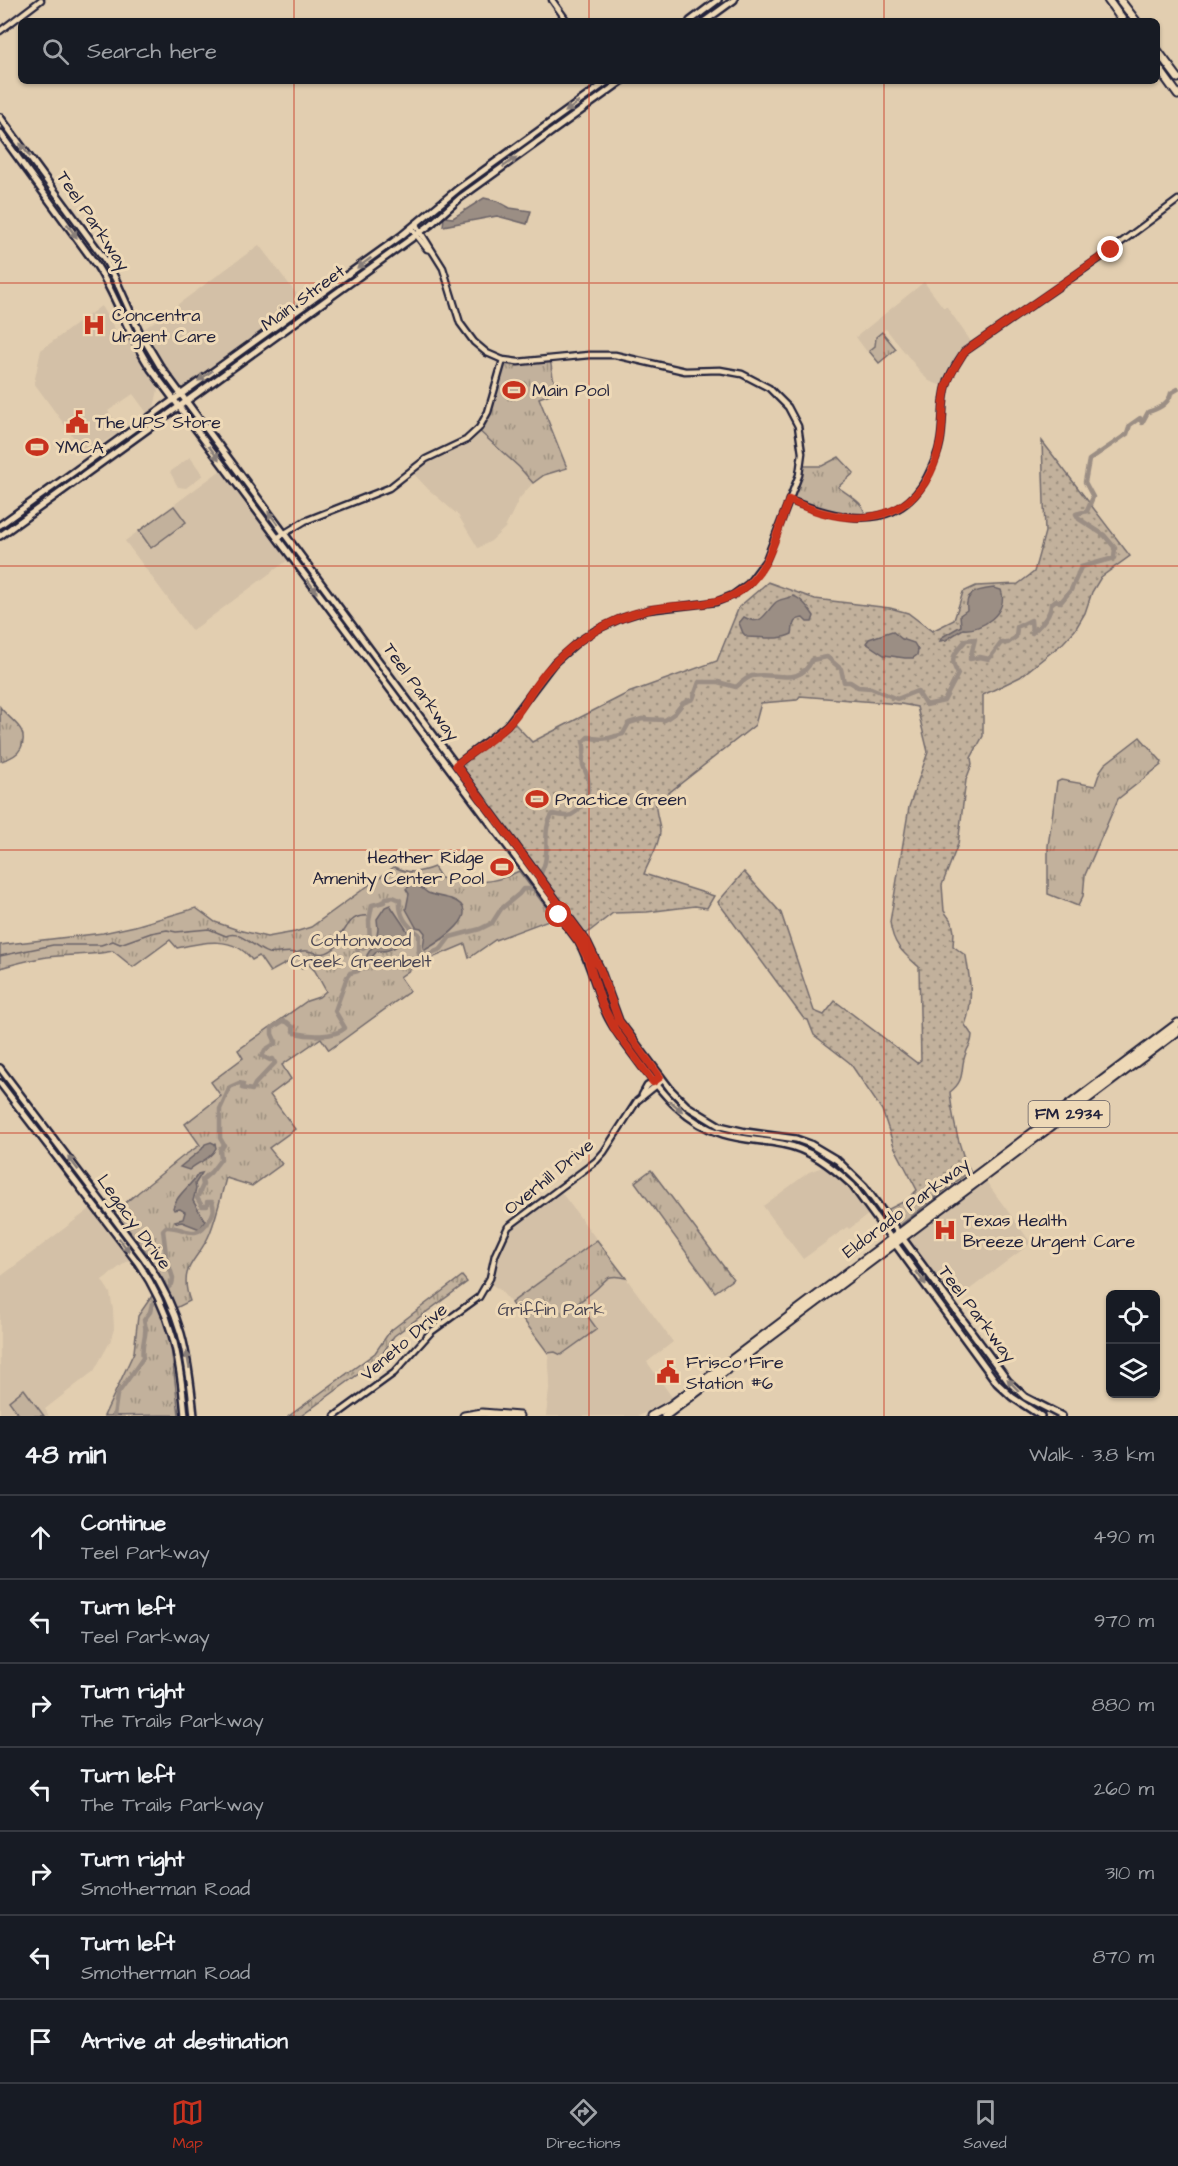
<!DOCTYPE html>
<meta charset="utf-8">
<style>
:root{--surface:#171b24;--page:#242831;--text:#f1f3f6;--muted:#9ea1a6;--line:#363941;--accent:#c8321e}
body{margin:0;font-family:"Architects Daughter",sans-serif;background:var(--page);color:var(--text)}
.controls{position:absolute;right:18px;bottom:18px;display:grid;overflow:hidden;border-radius:9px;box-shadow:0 2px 4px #0004}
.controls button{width:54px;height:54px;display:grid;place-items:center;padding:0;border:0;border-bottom:2px solid var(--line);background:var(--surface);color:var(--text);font:30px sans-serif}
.stop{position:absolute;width:18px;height:18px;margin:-14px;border:4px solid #c8321e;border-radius:50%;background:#fff}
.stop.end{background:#c8321e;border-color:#fff;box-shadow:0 2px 6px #0008}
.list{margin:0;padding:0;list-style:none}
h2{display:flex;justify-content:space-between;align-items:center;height:78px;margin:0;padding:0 24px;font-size:26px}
h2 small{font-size:20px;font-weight:400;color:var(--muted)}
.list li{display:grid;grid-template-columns:39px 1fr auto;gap:18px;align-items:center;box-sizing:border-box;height:84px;padding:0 24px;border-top:2px solid var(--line)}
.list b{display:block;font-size:22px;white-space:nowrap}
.list p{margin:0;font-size:20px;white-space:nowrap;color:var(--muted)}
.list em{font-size:20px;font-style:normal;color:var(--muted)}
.icon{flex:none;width:33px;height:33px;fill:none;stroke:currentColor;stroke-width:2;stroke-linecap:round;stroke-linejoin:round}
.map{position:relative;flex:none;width:1178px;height:1416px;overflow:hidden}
.search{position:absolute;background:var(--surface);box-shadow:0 2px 4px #0004;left:18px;right:18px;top:18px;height:66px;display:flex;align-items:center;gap:15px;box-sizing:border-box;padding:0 21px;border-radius:9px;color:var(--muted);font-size:22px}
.sheet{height:666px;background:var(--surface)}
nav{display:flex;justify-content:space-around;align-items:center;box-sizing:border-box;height:84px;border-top:2px solid var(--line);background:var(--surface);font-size:16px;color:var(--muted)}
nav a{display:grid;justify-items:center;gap:3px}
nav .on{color:var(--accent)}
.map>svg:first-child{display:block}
.built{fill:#d3c0a7}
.grass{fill:url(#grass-dots);stroke:#726a6c;stroke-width:1.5}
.park{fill:url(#park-tufts);stroke:#726a6c;stroke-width:1.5}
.pitch{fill:#c2b19c;stroke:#726a6c;stroke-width:1.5}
.water{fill:#9b8e84;stroke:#6b6367;stroke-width:1.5}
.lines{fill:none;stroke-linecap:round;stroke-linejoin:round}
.stream{stroke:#6b6367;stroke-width:1.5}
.river{stroke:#9b8e84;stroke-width:4.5}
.tertiary-casing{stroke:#22223b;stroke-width:9}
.secondary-casing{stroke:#22223b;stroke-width:10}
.primary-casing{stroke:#22223b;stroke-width:11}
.tertiary{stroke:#eed9b7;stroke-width:4.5}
.secondary{stroke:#eed9b7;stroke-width:5}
.primary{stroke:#eed9b7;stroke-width:7}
.oneway{fill:#887e79}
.route{stroke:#c8321e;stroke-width:8}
.grid{fill:none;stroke:#c8321e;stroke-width:1.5;stroke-opacity:0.55}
.labels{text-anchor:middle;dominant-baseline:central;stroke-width:6;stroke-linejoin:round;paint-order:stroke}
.shield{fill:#eed9b7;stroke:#5f5960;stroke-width:1.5}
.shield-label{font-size:16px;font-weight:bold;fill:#22223b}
.street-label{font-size:18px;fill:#22223b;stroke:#eed9b7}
.poi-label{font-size:18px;fill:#22223b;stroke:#eed9b7;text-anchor:start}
.park-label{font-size:18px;fill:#4a4653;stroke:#eed9b7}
</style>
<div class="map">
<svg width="1178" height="1416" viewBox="0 0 1178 1416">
<defs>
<pattern id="grass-dots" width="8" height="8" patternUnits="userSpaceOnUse" patternTransform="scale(1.5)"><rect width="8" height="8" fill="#c2b19c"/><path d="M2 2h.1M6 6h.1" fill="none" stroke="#9d9080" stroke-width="1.8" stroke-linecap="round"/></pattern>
<pattern id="park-tufts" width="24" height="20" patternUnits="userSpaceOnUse" patternTransform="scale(1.5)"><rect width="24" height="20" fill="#c2b19c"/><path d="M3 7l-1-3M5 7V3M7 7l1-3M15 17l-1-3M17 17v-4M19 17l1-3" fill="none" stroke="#9d9080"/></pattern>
</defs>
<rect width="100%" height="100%" fill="#e2ceb0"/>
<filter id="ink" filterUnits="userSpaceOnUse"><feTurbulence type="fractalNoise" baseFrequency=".0167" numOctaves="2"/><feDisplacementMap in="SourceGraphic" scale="12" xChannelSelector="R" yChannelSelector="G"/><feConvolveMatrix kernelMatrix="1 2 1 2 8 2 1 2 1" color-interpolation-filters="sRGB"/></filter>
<g filter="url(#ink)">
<g class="built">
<path d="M259 245 302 301 181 390 151 345 144 329Z"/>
<path d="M924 282 943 307H947L972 343 959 356 942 386 929 381 923 375 886 329 875 336 874 346 867 352 856 337Z"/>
<path d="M101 306 119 336 124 333 159 385 154 408 147 413 133 394 108 411 122 431 85 453 34 383 41 350Z"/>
<path d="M477 429 519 467 533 483 519 499 505 528 491 541 478 548 458 515 428 489 410 470 426 459 455 447Z"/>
<path d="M190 457 203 475 186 488 178 487 170 472Z"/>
<path d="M221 470 288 560 192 631 125 541Z"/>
<path d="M825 1166 848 1184 869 1214 849 1229 847 1227 803 1259 763 1206 809 1172Z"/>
<path d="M985 1180 1031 1243 953 1302 908 1238Z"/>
<path d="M561 1192 597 1240 511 1303 500 1290 491 1284 499 1249 510 1229Z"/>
<path d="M90 1209 129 1260 102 1280 110 1293 113 1310 114 1329 110 1342 94 1371 45 1409 49 1416H0V1277Z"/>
<path d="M611 1276 626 1278 673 1342 647 1362 672 1397 647 1412 637 1416H546L550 1381 548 1353H558L596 1329 578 1303 597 1288 605 1279Z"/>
</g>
<path class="grass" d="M1042 441 1130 556 1101 577 1092 592 1085 613 1075 630 1063 643 1020 677 983 695V736L971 758 972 764 966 780 958 844 942 885 944 911 952 922 954 932 953 946 966 956C970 980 974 1001 965 1025L972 1035C971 1047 969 1044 966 1053 959 1069 967 1079 950 1092 952 1115 959 1151 970 1171L899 1226 887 1210 907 1200 917 1190 894 1146 882 1110 850 1063 814 1035 808 1020 804 1019 718 902 744 872 781 913 814 1011 824 1015 835 1001 917 1063 921 1060 919 967C902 952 893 945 890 922L909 807 928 752 917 707 901 704 800 696 797 700 761 703 755 725 656 803C655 813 660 822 660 832 659 846 649 861 644 874L714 896 707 908 695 906 647 912 613 913 586 934 460 766 514 723 532 742 628 693 717 661 739 607 768 582 815 599 890 608 908 613 932 631 954 620 963 592 976 586 1018 584 1034 572 1045 532Z"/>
<g class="park">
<path d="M882 332 896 349 879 363 869 351 875 346 876 337Z"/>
<path d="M550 359 553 377 558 391 539 398 567 468 544 475 533 483 519 467 477 429 484 420 503 360 517 362Z"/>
<path d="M839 457 854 473 838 487C848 495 868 504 864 518L845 517 789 500 801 466H822Z"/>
<path d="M0 707C10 721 30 728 21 748 17 756 9 759 1 761Z"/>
<path d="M1140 737 1162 762 1161 765 1118 799 1085 875 1083 896 1078 906 1048 894V846L1057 782 1061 780 1095 786 1100 771 1105 764Z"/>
<path d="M394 867C409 874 419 873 434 867L441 878C470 884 492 885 519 871L554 918 495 940 469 958 465 944 420 963 400 977 410 991 329 1050 321 1038 282 1065 291 1079 270 1095 295 1129 269 1148 282 1164 252 1186 226 1178C221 1196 217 1215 210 1233 199 1261 177 1265 190 1301L162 1315 170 1339 179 1415 104 1416 134 1352 138 1316 163 1280 144 1249 114 1212 182 1157 200 1145 185 1124 221 1096 211 1082 243 1058 238 1050 307 1001 319 997 326 991 315 971 309 965 302 968 290 961 270 972 259 956 252 960C234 935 203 942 177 948L170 940 133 967 113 951C91 956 69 954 47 957 31 959 15 964 0 968V945L103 933 135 926 196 908 215 922 238 930 267 937 295 932 311 927Z"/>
<path d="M651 1170 733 1279 715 1292 635 1182Z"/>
<path d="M597 1240 626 1278C606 1273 607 1280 595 1290 589 1295 583 1299 578 1303L597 1329 561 1355 555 1352 548 1353 511 1303Z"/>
<path d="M462 1276 467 1282 394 1336 379 1359 301 1416H289L375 1353 390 1331Z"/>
</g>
<g class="pitch">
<path d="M174 506 186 522 151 548 139 531Z"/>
<path d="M24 1389 44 1416H20L9 1401Z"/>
</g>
<g class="water">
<path d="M484 198 497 201 510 208 531 211 527 224 497 216 443 226 444 217 453 218Z"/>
<path d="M994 588 1001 590C1009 612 982 631 963 629L946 640 940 641 942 637 961 626 960 615 967 610C964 591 979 590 994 588Z"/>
<path d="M793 596C801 598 810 610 814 616L812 622H807L803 618C791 620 794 625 792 634 778 641 763 637 747 637L743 633 739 623 744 617C762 627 764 614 775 603 778 599 787 599 793 596Z"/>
<path d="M892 631 902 639 914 643 918 650 917 655 913 658H905L884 655 866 643 869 639Z"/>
<path d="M413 883C419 885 423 890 428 893 436 896 444 897 451 899 487 912 439 942 425 950L423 948 425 933 421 928 416 927 406 909 409 894 406 889Z"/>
<path d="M390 905 410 935C399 945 392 952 377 951L367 963V955L376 941 378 929 377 919 385 907Z"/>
<path d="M211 1142 215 1144 216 1148C210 1160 199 1161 189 1170L180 1167 202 1149 205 1144Z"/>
<path d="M202 1173 195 1184 196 1189 193 1201 205 1221 200 1229 182 1222 177 1223 175 1221 183 1219 185 1212 180 1209 174 1210 173 1208C177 1194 190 1187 198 1174Z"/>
</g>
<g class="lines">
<path class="stream" d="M0 956 53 945H101L113 941 120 944 151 933 167 930 176 932 209 929 226 936C241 929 254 949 268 953 278 955 286 950 296 953 313 945 318 963 337 946V934L344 931C351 919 356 915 370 916"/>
<g class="river">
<path d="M295 1033C308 1036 334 1038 345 1028L335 1011 347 977 350 973 358 971 363 964 360 962 356 944 363 949 370 944 369 921 372 905 384 902 386 898 393 897 400 900C399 916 406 925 419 934V954L422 957 441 949 450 937 480 929 492 923 501 909 519 894 523 889H532C537 880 543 872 545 862 549 845 542 828 553 814 557 815 563 816 567 816 582 814 591 791 588 778 587 774 584 769 583 765 581 757 587 750 583 742L588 737C601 741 610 738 623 734L629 723 642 719 665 720 675 713 683 703 693 699 699 682H718L736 687C741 683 746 678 752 676 775 671 799 688 812 660L827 657 841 669 844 682H850L858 687 871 688 897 699 917 691 926 705 944 701 958 674C948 657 955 654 966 640L975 639 970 659 980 657 989 659 1001 643H1008L1016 637 1017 627 1031 620 1032 633C1040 626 1051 615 1051 604L1056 600 1061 602 1071 590 1081 567 1114 558 1115 548 1104 535 1079 519 1076 514 1087 511 1093 497 1085 482 1089 460 1127 434 1130 425 1140 418 1142 423 1148 412C1158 409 1169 404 1171 393L1178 389"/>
<path d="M166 1254 163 1230 166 1227C185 1226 195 1243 209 1220 214 1214 215 1209 212 1202H207V1206H202L197 1198 203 1185 202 1180 211 1172 221 1159 220 1150 224 1145 220 1138V1109L230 1087 239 1083 243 1084 242 1088 252 1090 255 1084 275 1063 273 1059 270 1060 262 1056 265 1050 276 1043 272 1034V1028L283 1021 287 1022 294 1028 293 1031"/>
<path d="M114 1416 117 1395 143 1358C140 1344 149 1334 144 1320L150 1312 152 1304 172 1284 173 1278 166 1256"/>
</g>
<g class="tertiary-casing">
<g id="tertiary">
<path d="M552 0 567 21"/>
<path d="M0 31 41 0"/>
<path d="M416 225 443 268 460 323 474 342 487 353 503 360 518 362 589 355H615L685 371 720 370 742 374 769 388 788 407 798 426 802 453 799 475 766 560 748 584 733 595 716 602 648 610 622 618 596 630 579 641 554 663 507 725 456 765"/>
<path d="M411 228 427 249 431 250"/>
<path d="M789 500C838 519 897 535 927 477 932 467 938 455 940 443 944 424 941 403 947 384 950 372 958 362 964 352L1100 258 1178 200"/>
<path d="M277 538 305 521 389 488 426 459 466 440 479 428 488 412 503 360"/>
<path d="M642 1095 647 1086 660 1077"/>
<path d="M335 1416 394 1373 431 1332 479 1297 490 1278 495 1255 508 1227 596 1161 604 1152 637 1101 663 1080"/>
</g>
</g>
<g class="secondary-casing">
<g id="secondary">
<path d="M690 21 718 0"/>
<path d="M705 21 734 0"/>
<path d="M0 117 106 261 116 280 139 331 160 366 587 942 600 969 619 1021 671 1090 687 1106 720 1126 746 1132 796 1139 810 1144 837 1160 864 1186 1008 1381 1025 1397 1062 1416"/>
<path d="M0 133 97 266C118 299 129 337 151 369L579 942C592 966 596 991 607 1015 615 1032 627 1046 638 1061 661 1091 684 1123 723 1134 742 1140 762 1140 782 1144 810 1149 831 1166 852 1185L997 1383 1012 1397 1041 1416"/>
<path d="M0 525 401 236 458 189 608 81"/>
<path d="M0 536 430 225 460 198 622 81"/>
<path d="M0 1068 144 1258C182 1312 188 1353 194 1416"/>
<path d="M0 1083 138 1263C172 1312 180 1358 185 1416"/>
</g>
</g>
<g class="primary-casing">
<g id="primary">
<path d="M1108 0 1123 21"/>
<path d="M1120 0 1136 21"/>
<path d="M1157 50 1178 78"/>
<path d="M1157 66 1178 95"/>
<path d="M464 1416 482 1413 519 1416"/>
<path d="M651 1416 671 1405 706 1379 1178 1023"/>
<path d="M665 1416 1178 1031"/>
</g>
</g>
<use href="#tertiary" class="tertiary"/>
<use href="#secondary" class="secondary"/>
<use href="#primary" class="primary"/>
</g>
<defs><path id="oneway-solid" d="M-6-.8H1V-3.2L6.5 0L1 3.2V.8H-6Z" transform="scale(1.5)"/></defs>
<g class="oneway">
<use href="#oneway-solid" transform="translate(572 107) rotate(144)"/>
<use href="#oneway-solid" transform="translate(25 150) rotate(-127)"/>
<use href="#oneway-solid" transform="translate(510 162) rotate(-35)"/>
<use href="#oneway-solid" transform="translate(72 231) rotate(54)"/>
<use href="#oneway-solid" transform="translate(364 263) rotate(144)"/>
<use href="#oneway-solid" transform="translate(205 376) rotate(144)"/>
<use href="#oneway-solid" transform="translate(214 453) rotate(53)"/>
<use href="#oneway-solid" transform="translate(273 518) rotate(-127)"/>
<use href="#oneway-solid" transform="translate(312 586) rotate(54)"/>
<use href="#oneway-solid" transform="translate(676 1106) rotate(41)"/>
<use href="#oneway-solid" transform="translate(73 1163) rotate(-127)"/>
<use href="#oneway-solid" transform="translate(124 1245) rotate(53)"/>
<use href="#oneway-solid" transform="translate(921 1278) rotate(54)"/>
<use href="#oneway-solid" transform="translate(188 1360) rotate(-100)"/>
<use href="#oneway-solid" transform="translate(1013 1385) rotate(-134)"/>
</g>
</g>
<g class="lines" filter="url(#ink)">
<path class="route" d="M559 915 579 942 587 957 602 1004 615 1030 653 1082 660 1077 619 1021 600 969 587 942 456 765C475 750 498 737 513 719 522 709 528 696 536 685 549 666 566 650 585 637 605 624 628 614 652 609 695 601 734 612 762 568 775 548 780 522 789 500 800 505 812 510 824 513 883 528 928 505 940 443 944 424 941 403 947 384 951 372 958 362 964 352L1111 250"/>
</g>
<path class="grid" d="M294 0V21M589 0V21M884 0V21M294 81V1416M589 81V1416M884 81V1416M0 283H1178M0 566H1178M0 850H1178M0 1133H1178"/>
<defs>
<g id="hospital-bare" transform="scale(1.8)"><path d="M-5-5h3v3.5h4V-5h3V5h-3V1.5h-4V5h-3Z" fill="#c8321e" stroke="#eed9b7" stroke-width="2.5" paint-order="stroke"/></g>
<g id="stadium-bare" transform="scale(1.8)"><path d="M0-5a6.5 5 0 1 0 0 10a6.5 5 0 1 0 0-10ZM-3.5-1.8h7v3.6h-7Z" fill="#c8321e" stroke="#eed9b7" stroke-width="2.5" paint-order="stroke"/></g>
<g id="civic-bare" transform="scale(1.8)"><path d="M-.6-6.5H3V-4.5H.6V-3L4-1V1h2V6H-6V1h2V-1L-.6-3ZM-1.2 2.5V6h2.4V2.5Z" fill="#c8321e" stroke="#eed9b7" stroke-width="2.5" paint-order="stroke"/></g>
</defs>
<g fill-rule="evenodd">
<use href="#hospital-bare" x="94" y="325"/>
<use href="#stadium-bare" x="514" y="390"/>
<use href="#civic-bare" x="77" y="422"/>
<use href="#stadium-bare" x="37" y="447"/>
<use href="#stadium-bare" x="537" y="799"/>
<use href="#stadium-bare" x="502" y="867"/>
<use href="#hospital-bare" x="945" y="1230"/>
<use href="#civic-bare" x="668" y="1372"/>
</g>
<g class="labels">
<rect class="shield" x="1028.5" y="1101" width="81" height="26" rx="4.5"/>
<g class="shield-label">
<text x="1069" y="1114">FM 2934</text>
</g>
<g class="street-label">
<text transform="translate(93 221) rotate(56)">Teel Parkway</text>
<text transform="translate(303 298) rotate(-36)">Main Street</text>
<text transform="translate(421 692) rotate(54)">Teel Parkway</text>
<text transform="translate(549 1177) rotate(-39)">Overhill Drive</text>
<text transform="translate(906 1208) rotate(-37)">Eldorado Parkway</text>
<text transform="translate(134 1222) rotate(54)">Legacy Drive</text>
<text transform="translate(977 1314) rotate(53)">Teel Parkway</text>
<text transform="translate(404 1342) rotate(-41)">Veneto Drive</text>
</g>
<g class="poi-label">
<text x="112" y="315">Concentra<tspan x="112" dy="21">Urgent Care</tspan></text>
<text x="532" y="390">Main Pool</text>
<text x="95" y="422">The UPS Store</text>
<text x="55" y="447">YMCA</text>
<text x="555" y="799">Practice Green</text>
<text x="484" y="857" text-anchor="end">Heather Ridge<tspan x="484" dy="21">Amenity Center Pool</tspan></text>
<text x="963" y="1220">Texas Health<tspan x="963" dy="21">Breeze Urgent Care</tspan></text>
<text x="686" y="1362">Frisco Fire<tspan x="686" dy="21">Station #6</tspan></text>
</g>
<g class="park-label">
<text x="361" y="940">Cottonwood<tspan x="361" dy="21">Creek Greenbelt</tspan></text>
<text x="551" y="1309">Griffin Park</text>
</g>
</g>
</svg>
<div class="controls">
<button><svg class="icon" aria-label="locate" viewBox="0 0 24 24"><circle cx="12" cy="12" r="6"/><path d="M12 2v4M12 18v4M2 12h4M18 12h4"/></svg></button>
<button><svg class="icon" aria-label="layers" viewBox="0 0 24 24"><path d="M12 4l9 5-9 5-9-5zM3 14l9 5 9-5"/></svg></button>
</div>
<div class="stop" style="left:559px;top:915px"></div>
<div class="stop end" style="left:1111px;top:250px"></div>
<div class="search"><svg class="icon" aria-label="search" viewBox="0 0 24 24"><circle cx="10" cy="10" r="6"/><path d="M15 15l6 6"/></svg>Search here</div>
</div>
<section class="sheet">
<h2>48 min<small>Walk · 3.8 km</small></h2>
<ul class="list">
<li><svg class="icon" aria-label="ahead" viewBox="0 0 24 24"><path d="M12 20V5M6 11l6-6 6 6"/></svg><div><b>Continue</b><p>Teel Parkway</p></div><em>490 m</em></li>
<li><svg class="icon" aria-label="left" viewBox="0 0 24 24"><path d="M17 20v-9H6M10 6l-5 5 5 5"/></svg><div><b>Turn left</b><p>Teel Parkway</p></div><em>970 m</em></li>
<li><svg class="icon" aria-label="right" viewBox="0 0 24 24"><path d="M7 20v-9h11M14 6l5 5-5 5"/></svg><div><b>Turn right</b><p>The Trails Parkway</p></div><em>880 m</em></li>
<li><svg class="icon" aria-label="left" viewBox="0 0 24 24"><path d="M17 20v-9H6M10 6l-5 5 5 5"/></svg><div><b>Turn left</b><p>The Trails Parkway</p></div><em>260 m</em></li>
<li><svg class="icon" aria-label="right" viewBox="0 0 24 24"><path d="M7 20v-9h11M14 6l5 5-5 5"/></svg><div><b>Turn right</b><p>Smotherman Road</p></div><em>310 m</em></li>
<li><svg class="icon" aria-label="left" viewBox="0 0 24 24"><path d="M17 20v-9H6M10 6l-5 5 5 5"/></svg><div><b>Turn left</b><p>Smotherman Road</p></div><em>870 m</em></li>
<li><svg class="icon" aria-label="arrive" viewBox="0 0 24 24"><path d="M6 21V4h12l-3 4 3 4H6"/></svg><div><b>Arrive at destination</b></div></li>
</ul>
</section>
<nav>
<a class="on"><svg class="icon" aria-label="map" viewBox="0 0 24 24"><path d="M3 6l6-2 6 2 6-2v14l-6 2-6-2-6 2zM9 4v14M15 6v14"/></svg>Map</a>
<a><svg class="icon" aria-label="directions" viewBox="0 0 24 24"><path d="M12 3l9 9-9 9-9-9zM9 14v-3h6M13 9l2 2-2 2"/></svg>Directions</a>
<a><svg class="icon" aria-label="saved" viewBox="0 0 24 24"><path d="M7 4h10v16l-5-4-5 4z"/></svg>Saved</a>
</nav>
